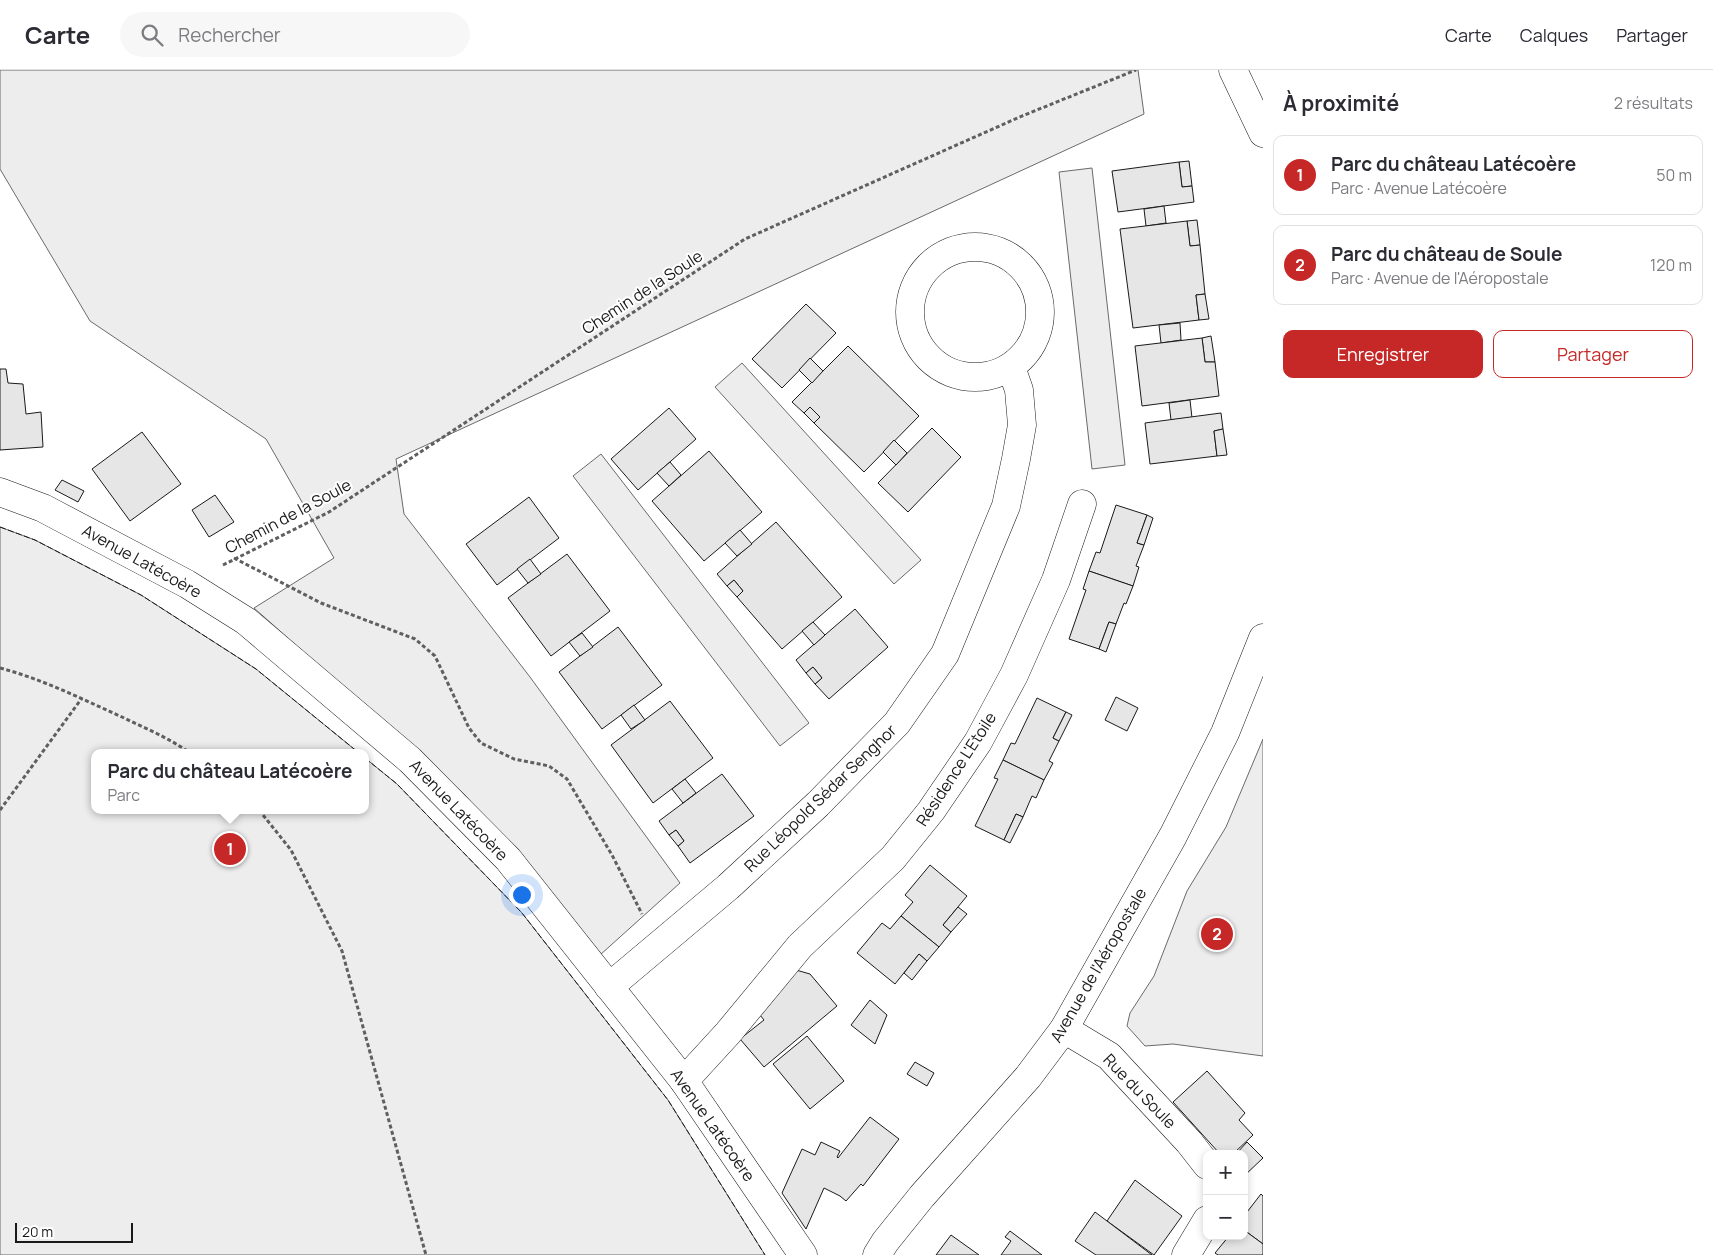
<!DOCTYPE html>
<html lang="fr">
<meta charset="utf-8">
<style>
:root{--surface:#fff;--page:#f7f7f7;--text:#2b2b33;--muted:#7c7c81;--line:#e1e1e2;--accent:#c62828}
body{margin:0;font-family:Manrope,sans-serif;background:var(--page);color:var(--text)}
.controls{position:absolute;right:15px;bottom:15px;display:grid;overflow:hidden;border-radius:10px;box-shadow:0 2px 8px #0003}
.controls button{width:45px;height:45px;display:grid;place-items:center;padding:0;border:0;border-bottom:1px solid var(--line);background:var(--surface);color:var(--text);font:25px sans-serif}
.scale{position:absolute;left:15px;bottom:12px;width:118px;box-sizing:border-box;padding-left:5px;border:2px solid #1a1a1a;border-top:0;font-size:14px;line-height:18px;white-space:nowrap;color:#1a1a1a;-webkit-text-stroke:4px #fff;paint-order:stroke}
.you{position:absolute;left:521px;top:824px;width:18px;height:18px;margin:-12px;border:4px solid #fff;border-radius:50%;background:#1a73e8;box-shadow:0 0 0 8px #1a73e833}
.badge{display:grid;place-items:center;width:32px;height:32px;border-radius:50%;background:var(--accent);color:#fff;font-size:16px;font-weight:700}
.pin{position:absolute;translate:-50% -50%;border:2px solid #fff;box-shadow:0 1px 5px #0006}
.popup{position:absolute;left:91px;top:679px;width:278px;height:65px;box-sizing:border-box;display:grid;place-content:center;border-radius:10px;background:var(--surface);filter:drop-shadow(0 1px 4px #0005);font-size:16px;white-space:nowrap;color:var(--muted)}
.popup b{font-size:19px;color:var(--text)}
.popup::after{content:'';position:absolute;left:50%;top:100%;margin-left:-10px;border:10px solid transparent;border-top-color:var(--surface)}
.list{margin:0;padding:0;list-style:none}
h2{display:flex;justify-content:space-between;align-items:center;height:65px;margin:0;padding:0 20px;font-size:21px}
h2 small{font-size:16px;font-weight:400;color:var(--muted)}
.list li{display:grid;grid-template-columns:32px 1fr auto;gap:15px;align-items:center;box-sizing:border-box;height:80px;margin:0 10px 10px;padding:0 10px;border:1px solid var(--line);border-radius:10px}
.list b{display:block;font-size:19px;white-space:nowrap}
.list p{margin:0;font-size:16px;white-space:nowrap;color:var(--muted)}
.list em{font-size:16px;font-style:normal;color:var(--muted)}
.actions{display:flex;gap:10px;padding:15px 20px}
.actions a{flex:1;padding:11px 0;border:1px solid var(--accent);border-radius:10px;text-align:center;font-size:18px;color:var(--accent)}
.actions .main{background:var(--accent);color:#fff}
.icon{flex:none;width:28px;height:28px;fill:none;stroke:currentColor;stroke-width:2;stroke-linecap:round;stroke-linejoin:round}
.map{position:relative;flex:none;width:1263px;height:1185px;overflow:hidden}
header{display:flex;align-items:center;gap:30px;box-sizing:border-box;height:70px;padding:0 25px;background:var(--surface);border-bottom:1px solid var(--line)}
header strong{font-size:24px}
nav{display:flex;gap:28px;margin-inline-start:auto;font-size:18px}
.search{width:350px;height:45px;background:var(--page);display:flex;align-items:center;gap:12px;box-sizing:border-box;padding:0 18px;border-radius:28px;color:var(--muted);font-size:19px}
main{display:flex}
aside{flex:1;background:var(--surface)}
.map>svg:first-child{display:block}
.built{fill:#ededed;stroke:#6a6a6a}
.building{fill:#e6e6e6;stroke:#1a1a1a}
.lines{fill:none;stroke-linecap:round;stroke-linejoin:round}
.minor-casing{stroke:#1a1a1a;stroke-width:29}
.path{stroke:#5f5f5f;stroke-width:3;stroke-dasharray:4 2.5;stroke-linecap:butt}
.minor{stroke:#fff;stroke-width:28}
.fence{stroke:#1a1a1a;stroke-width:1;stroke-dasharray:6 2.5;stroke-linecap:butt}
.labels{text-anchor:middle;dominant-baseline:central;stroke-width:4;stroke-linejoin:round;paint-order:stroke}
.street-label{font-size:16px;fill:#1a1a1a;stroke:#fff}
</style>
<header>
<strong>Carte</strong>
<div class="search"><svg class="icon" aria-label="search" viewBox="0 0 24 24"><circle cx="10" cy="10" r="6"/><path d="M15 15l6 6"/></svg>Rechercher</div>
<nav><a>Carte</a><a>Calques</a><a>Partager</a></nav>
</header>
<main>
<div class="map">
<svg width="1263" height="1185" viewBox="0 0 1263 1185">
<rect width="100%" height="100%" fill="#fff"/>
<g class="built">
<path d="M0 0H1138L1144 44 396 389 404 444 530 607 680 813 600 885 465 725 254 538 334 488 266 369 90 251 0 99Z"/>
<path d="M1092 98 1125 395 1092 399 1059 102Z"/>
<path d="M742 293 921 490 894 514 715 317Z"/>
<path d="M601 384 809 653 780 676 573 406Z"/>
<path d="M0 457 35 470 141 525 256 599 359 683H95V740H365V688L397 714 522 843 668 1030 765 1185H0Z"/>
<path d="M1263 669V986L1173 974 1145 976 1127 956 1130 943 1154 906 1187 821 1226 757Z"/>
</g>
<g class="building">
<path d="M1189 91 1192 116 1182 117 1179 92Z"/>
<path d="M1179 92 1182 117 1192 116 1194 132 1118 142 1112 101Z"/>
<path d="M1164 136 1166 153 1146 156 1144 139Z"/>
<path d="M1197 150 1200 175 1190 176 1187 151Z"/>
<path d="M1187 151 1190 176 1200 175 1205 224 1196 225 1199 250 1133 258 1120 159Z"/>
<path d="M1205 224 1209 249 1199 250 1196 225Z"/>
<path d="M806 234 836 263 782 318 752 289Z"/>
<path d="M1180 253 1181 270 1161 273 1159 255Z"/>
<path d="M1211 266 1215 292H1205L1202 268Z"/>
<path d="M1202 268 1205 292H1215L1219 326 1142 336 1135 276Z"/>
<path d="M848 276 919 346 864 402 814 353 820 347 810 337 804 343 792 332Z"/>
<path d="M810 288 823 301 812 313 799 300Z"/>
<path d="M0 299H6L8 313 23 314 26 344 41 342 43 377 0 380Z"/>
<path d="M1190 330 1192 348 1171 350 1169 333Z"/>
<path d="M810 337 820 347 814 353 804 343Z"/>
<path d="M669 338 696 369 638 420 611 389Z"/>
<path d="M1221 343 1223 359 1214 361 1217 386 1150 394 1145 353Z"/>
<path d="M932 358 961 387 908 442 878 413Z"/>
<path d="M1223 359 1227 385 1217 386 1214 361Z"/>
<path d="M142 362 181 414 130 451 92 399Z"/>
<path d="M894 370 907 383 896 395 883 382Z"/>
<path d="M709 381 762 442 704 491 652 431Z"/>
<path d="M670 392 681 405 669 416 657 403Z"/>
<path d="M62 410 84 421 78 432 55 420Z"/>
<path d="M215 425 234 452 209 467 192 440Z"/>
<path d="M529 427 559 468 497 515 466 474Z"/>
<path d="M1116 435 1147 445 1137 473 1144 475 1136 496 1139 497 1133 516 1089 501 1096 482 1100 483Z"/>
<path d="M1147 445 1153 448 1144 475 1137 473Z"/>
<path d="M776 452 842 527 782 579 737 527 743 521 734 510 727 516 717 504Z"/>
<path d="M740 460 752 474 737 486 725 473Z"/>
<path d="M567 484 610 541 551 586 508 528Z"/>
<path d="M530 489 541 504 528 513 517 499Z"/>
<path d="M1089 501 1133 516 1126 534 1124 533 1116 554 1109 552 1099 579 1069 569 1086 520 1083 519Z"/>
<path d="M734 510 743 521 737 527 727 516Z"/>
<path d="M855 539 888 577 829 629 815 614 822 608 813 597 806 603 796 590Z"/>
<path d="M813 552 825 565 814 575 802 561Z"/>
<path d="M1109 552 1116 554 1106 582 1099 579Z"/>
<path d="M618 557 662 615 602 659 559 602Z"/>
<path d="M582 563 593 577 580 586 569 572Z"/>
<path d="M813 597 822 608 815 614 806 603Z"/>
<path d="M1116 627 1138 638 1127 661 1105 650Z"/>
<path d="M1037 628 1066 642 1053 668 1059 671 1049 691 1053 693 1044 710 1003 690 1011 673 1015 674Z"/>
<path d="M670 631 713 688 653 733 611 675Z"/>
<path d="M634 635 645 650 631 659 621 645Z"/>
<path d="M1066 642 1072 645 1059 671 1053 668Z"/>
<path d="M1003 690 1044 710 1036 728 1032 726 1023 747 1016 744 1004 770 975 756 998 709 994 708Z"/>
<path d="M722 704 754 746 690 793 678 776 684 771 676 760 669 765 659 751Z"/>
<path d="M685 709 696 723 683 733 672 719Z"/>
<path d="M1016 744 1023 747 1010 773 1004 770Z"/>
<path d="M676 760 684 771 678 776 669 765Z"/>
<path d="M930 795 967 826 943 855 951 862 939 877 901 846 913 832 905 825Z"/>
<path d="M958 837 967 844 951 862 943 855Z"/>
<path d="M901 846 939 877 927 891 919 884 895 914 857 883 882 853 890 859Z"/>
<path d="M919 884 927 891 912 910 904 903Z"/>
<path d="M796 900 810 904 837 936 764 997 740 969 764 950 760 945Z"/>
<path d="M870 930 887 945 875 974 851 955Z"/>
<path d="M807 966 844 1011 810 1039 773 994Z"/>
<path d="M915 992 934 1003 927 1016 907 1004Z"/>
<path d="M1207 1001 1245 1043 1239 1050 1253 1065 1233 1084H1220L1173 1032Z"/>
<path d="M870 1047 899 1069 863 1116 861 1114 846 1131 840 1126 824 1118 806 1159 782 1123 802 1079 815 1085 821 1072 840 1081 837 1087 838 1088Z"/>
<path d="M1247 1072 1263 1088 1244 1106V1084H1236Z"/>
<path d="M1135 1110 1182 1146 1154 1185 1107 1151Z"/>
<path d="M1261 1124 1263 1126V1174L1244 1160V1146Z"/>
<path d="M1095 1142 1107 1151 1152 1185H1096L1075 1171Z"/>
<path d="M1244 1160 1263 1174V1185H1218L1215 1183 1229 1166H1244Z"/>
<path d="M1010 1161 1042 1185H1001L1011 1171 1005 1167Z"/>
<path d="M951 1165 979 1185H936Z"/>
</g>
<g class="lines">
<g class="minor-casing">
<g id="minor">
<path d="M1233 0 1263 63"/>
<circle cx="975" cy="242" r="65"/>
<path d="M0 422 43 438 187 514 246 551 410 690 508 789 684 1011 803 1185"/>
<path d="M609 917 728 817 818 734 897 653 945 584 1006 436 1016 389 1022 355 1019 320 1011 297"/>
<path d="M1064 959 1109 986 1189 1072 1207 1095"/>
<path d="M684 1011 728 963 800 876 893 788 931 741 978 672 1014 605 1056 510 1082 434"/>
<path d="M877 1185 885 1172 922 1126 1028 1007 1064 959 1173 766 1225 663 1263 568"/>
<path d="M1186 1185 1207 1150"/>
</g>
</g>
<g class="path">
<path d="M234 488 321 533 415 569 435 586 469 658 481 673 514 689 549 696 567 709 612 785 642 844"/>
<path d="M223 495 329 442 745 169 1022 46 1136 0"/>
<path d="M0 598C42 609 82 629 122 647 145 658 169 668 190 683"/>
<path d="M0 740 82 628"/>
<path d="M259 740 291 780 342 881 426 1185"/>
</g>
<use href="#minor" class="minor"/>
<g class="fence">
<path d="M0 457 35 470 141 525 256 599 359 683"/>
<path d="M365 688 397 714 522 843 668 1030 765 1185"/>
</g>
</g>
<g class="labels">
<g class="street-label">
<text transform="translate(642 222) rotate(-33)">Chemin de la Soule</text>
<text transform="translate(288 446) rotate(-28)">Chemin de la Soule</text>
<text transform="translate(142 491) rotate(29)">Avenue Latécoère</text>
<text transform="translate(956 699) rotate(-57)">Résidence L'Etoile</text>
<text transform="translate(820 728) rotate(-44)">Rue Léopold Sédar Senghor</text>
<text transform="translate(459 740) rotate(46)">Avenue Latécoère</text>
<text transform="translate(1098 895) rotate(-60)">Avenue de l'Aéropostale</text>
<text transform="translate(1140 1021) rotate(46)">Rue du Soule</text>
<text transform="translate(713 1055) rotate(55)">Avenue Latécoère</text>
</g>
</g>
</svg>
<div class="controls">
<button>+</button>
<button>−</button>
</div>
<div class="scale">20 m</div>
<div class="you"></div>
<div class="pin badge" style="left:230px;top:779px">1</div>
<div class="popup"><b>Parc du château Latécoère</b>Parc</div>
<div class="pin badge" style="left:1217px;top:864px">2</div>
</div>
<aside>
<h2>À proximité<small>2 résultats</small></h2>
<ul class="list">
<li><span class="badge">1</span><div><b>Parc du château Latécoère</b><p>Parc · Avenue Latécoère</p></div><em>50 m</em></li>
<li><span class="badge">2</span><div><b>Parc du château de Soule</b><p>Parc · Avenue de l'Aéropostale</p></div><em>120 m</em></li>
</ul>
<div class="actions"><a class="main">Enregistrer</a><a>Partager</a></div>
</aside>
</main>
